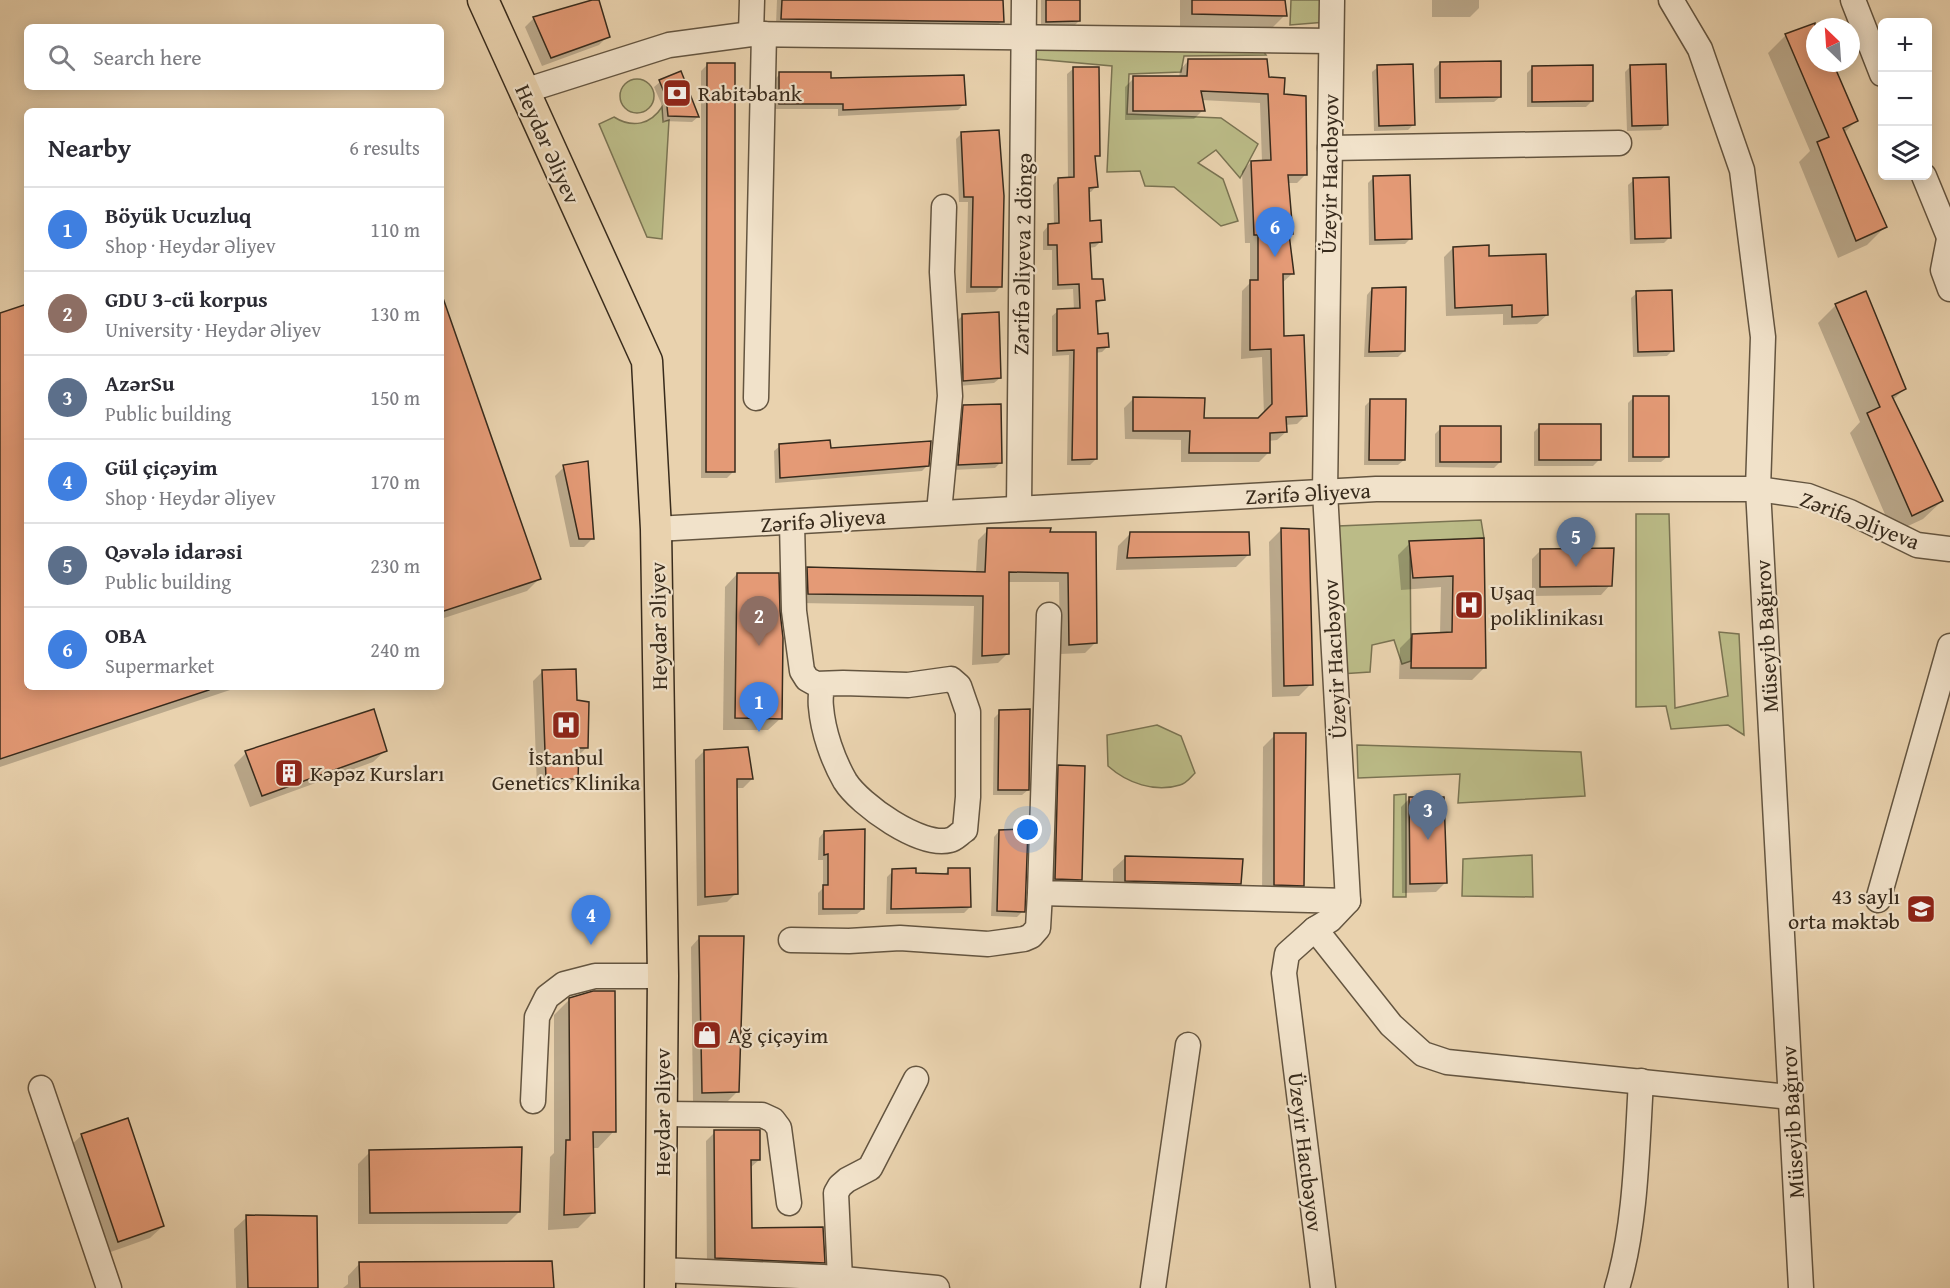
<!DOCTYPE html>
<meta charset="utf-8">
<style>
:root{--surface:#fff;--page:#f2f2f3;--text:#2b2b33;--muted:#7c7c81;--line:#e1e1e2;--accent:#111827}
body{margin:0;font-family:"Gentium Book Plus",serif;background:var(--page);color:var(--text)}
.controls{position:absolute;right:18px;top:18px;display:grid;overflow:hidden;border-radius:9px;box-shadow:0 3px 15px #0003}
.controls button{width:54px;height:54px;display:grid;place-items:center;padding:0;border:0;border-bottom:2px solid var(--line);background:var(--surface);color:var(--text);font:30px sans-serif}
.compass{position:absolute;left:1806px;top:18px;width:54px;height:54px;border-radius:50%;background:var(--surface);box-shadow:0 3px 15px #0003;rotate:335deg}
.you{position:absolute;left:1028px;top:830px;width:21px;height:21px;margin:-15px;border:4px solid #fff;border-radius:50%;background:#1a73e8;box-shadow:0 0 0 9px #1a73e833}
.badge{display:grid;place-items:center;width:39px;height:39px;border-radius:50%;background:var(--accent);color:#fff;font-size:20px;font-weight:700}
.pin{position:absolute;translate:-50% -50px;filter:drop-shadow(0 2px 3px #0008)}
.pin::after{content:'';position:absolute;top:32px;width:21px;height:18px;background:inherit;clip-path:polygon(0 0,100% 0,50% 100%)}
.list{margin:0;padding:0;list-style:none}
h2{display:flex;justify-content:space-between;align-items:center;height:78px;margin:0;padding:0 24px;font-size:26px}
h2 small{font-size:20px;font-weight:400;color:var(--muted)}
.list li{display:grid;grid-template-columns:39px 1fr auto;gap:18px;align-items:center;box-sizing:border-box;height:84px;padding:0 24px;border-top:2px solid var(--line)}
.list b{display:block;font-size:22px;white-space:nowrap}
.list p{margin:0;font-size:20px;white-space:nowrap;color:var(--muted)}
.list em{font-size:20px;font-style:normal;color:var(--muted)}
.icon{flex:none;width:33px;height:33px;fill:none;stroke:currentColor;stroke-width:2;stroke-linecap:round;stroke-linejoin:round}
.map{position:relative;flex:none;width:1950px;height:1288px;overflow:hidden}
.search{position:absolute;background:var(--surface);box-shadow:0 3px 15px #0003;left:24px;top:24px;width:420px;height:66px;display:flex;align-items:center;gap:15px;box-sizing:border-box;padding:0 21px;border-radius:9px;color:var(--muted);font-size:22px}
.panel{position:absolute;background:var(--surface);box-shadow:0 3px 15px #0003;left:24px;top:108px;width:420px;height:582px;border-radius:9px}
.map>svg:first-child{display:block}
.green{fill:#bbbb87;stroke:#7a7352;stroke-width:1.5}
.shadow{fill:#0003}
.building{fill:#e49a76;stroke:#382b1c;stroke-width:1.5}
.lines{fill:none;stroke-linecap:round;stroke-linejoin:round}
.minor-casing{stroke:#645540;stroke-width:27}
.major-casing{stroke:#382b1c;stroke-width:33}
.minor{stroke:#f1e2ca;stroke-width:24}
.major{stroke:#e9d2ae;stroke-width:30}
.labels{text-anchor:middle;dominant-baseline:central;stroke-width:4.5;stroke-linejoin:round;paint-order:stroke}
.poi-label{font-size:22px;fill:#382b1c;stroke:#f1e2ca;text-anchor:start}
.street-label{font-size:22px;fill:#382b1c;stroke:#f1e2ca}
</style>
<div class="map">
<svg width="1950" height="1288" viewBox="0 0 1950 1288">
<rect width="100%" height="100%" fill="#e9d2ae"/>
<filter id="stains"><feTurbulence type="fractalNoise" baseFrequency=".00333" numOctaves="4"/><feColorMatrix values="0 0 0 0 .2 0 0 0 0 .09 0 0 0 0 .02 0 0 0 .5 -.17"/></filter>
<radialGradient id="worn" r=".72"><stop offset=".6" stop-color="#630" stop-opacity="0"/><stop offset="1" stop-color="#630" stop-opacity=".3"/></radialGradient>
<g class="green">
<path d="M1291 0H1326V22L1290 25Z"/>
<path d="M1033 43 1260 46 1266 55 1184 56 1181 72 1129 74 1127 114 1221 118 1258 144 1240 178 1216 150 1198 163 1223 179 1238 221 1221 226 1174 187 1145 186 1140 171 1107 172 1112 66 1035 59Z"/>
<circle cx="637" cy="96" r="17"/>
<path d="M662 107 663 122 669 120 662 239 647 237 599 124 614 117C633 129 651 124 662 107Z"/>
<path d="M1636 514H1669L1675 708 1728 696 1719 632 1739 634 1744 735 1728 725 1671 729 1666 706 1636 707Z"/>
<path d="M1481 520 1484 538 1410 542 1411 661 1402 664 1394 640 1372 645 1370 672 1340 674 1338 526Z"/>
<path d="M1157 725 1181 736 1195 773C1191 777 1186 784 1180 785 1155 793 1127 783 1108 766L1107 735Z"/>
<path d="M1357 745 1581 752 1585 796 1458 803 1460 774 1358 778Z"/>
<path d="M1406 794V897H1393L1394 795Z"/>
<path d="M1532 855 1533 897 1462 896 1463 859Z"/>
</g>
<g class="shadow">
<path d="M777 0H1001L1002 21 996 27 776 24Z"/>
<path d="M1041 0H1079V21L1073 27H1041Z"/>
<path d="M1180 0H1283L1285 15 1273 27 1180 26Z"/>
<path d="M1432 0H1479V8L1470 17H1432Z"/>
<path d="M534 18 608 36 599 45 542 66 525 27Z"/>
<path d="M1815 25V63H1831L1856 121 1844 133 1885 227 1867 245 1838 258 1799 162 1810 151 1768 53 1786 35Z"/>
<path d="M1188 61 1268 78 1283 96 1306 174 1297 183H1288L1291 233 1287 237 1292 274 1282 283 1283 337 1306 415 1297 424 1285 425 1286 432 1277 440 1268 441V453L1259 462H1181V440L1125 439 1124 408 1133 399 1203 420H1259L1264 415 1262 357 1241 359 1242 291 1250 283V243H1245L1242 171 1251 162H1262L1260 103 1201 100 1203 110 1194 119 1125 120V87L1134 78H1179L1180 70Z"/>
<path d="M1440 63 1500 97 1494 102 1435 103 1434 69Z"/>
<path d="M707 65 733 472 727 478H701V71Z"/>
<path d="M1378 67 1414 124 1408 130 1374 131 1372 72Z"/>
<path d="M1533 67 1592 101 1586 107H1527V73Z"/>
<path d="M1630 67 1666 124 1661 130 1627 131 1625 72Z"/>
<path d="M1073 69 1098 155 1093 160 1096 186 1091 192H1088L1089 223 1101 241 1095 247 1089 248 1090 281 1103 299 1095 305 1097 335 1107 347 1102 352 1095 353 1096 459 1090 465H1067L1069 355 1052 356V316L1058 311 1074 310 1073 289 1052 290V250H1043V232L1048 226 1054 225 1053 185 1059 179H1068L1067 74Z"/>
<path d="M780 74 829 80 964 104 958 110 838 116V109H774V80Z"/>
<path d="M660 82 698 117 692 122 663 121 661 103 654 87Z"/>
<path d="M962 133 1001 286 995 292 966 293 968 202H959L956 139Z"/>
<path d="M1374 177 1411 238 1405 244 1369 245 1368 183Z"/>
<path d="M1634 180 1670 237 1664 243 1630 244 1628 185Z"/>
<path d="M1453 248 1488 258 1547 315 1537 324 1503 325V314L1446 316 1444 257Z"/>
<path d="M1372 289 1404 351 1398 357H1364L1367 295Z"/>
<path d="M1637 293 1673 350 1667 356 1633 357 1631 298Z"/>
<path d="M441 296 539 579 527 591 441 619Z"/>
<path d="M27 305V687H239L0 767V315Z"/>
<path d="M1836 305 1904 389 1893 400 1942 501 1923 519 1893 533 1850 433 1860 422 1818 323Z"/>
<path d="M962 316 1000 378 994 383 958 386 957 321Z"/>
<path d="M1634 397 1667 457 1661 462H1628V403Z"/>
<path d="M1371 400 1404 460 1398 465H1364L1365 406Z"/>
<path d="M964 406 1001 462 995 468 953 470 958 412Z"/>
<path d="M1540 426 1599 460 1593 466H1534V432Z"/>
<path d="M1441 428 1500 462 1494 468 1435 467V434Z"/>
<path d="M780 446 928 465 922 471 775 483 774 451Z"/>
<path d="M564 467 593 538 584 547H570L555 476Z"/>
<path d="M988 530 1049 534 1094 533 1095 643 1085 653 1060 654 1059 582H1007L1008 653 998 663 972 665 974 606 799 603 798 578 808 568 976 573 978 540Z"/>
<path d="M1281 530 1311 684 1299 696 1272 697 1269 542Z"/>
<path d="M1131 533 1249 554 1236 567 1116 570 1118 546Z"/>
<path d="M1483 539 1484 668 1472 680 1399 679 1400 648 1412 636 1440 634 1441 587 1401 590 1398 555 1410 543Z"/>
<path d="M1541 550 1610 585 1601 595 1532 596V559Z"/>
<path d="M737 574 781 718 768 730H723L725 587Z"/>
<path d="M542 672 575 701 587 747 577 757V778L567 787H537L533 681Z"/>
<path d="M1000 712 1028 790 1022 795H993L994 718Z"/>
<path d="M1275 735 1303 885 1291 897H1262L1263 747Z"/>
<path d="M386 750 373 762 250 807 234 765 246 753Z"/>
<path d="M704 751 752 779 743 788H736V893L727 902 697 906 695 760Z"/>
<path d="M1059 766 1080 879 1068 891H1043L1047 778Z"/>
<path d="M1410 798 1445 883 1436 892 1402 893 1401 807Z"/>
<path d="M999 831 1023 911 1017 917 991 916 994 837Z"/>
<path d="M824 832 863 909 857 914 818 915V893L823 888V860H818L819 838Z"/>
<path d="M1126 857 1240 883 1227 896 1113 893V869Z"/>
<path d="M949 870 970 907 964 913 886 914 887 877 893 871 915 875H943Z"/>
<path d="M700 937 737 1092 728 1101H693L691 947Z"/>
<path d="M570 999 614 1131 598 1148H592L594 1212 578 1228 548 1230 550 1157 554 1153V1015Z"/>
<path d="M715 1132 759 1160 750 1168 751 1230 823 1262 814 1271 707 1267 706 1141Z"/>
<path d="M82 1135 163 1226 150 1238 105 1254 69 1147Z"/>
<path d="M370 1152 519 1212 507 1224H358V1164Z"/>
<path d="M247 1217 317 1288H236L234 1229Z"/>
<path d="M360 1263 552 1288H343L348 1284V1276Z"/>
</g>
<g class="building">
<path d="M592 0H599L610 37 551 58 533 17Z"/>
<path d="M782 0H1003L1004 22 781 19Z"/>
<path d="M1046 0H1080V21L1046 22Z"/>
<path d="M1192 0H1285L1287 16 1192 14Z"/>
<path d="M1815 23V63H1833L1858 121 1843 128 1887 227 1856 241 1817 142 1829 137 1785 34Z"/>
<path d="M1188 59H1267L1269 77 1285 78 1284 94 1306 96 1307 175H1288L1293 234H1289L1294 274H1283L1284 336 1304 335 1307 416 1286 417 1287 432 1270 433V453H1189L1190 431H1133V397L1205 398 1204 418H1258L1272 404 1271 349 1250 350V280H1258V235H1254L1251 161 1271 160 1268 94 1201 91 1205 111H1133V76H1187Z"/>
<path d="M1501 61V97L1440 98V62Z"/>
<path d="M707 63H735V472H706Z"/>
<path d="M1413 64 1415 125 1379 126 1377 65Z"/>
<path d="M1666 64 1668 125 1632 126 1630 65Z"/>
<path d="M1593 65V101L1532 102V66Z"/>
<path d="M1073 67H1099L1100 156H1095L1098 187 1089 188 1090 221 1101 220 1102 242 1090 243 1092 279H1103L1105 300 1096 301 1098 334 1108 333 1109 347 1097 348V459L1072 460 1074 350 1057 351V309L1080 308 1079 284 1058 285 1057 245H1048V224L1059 223 1058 178 1074 177Z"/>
<path d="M681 71 699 117 668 116 666 97 659 80Z"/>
<path d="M779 72H831V78L964 75 966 105 843 110V104H779Z"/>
<path d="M999 130 1004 196 1002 287H971L973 197H964L961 132Z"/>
<path d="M1410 175 1412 239 1375 240 1373 176Z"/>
<path d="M1669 177 1671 238 1635 239 1633 178Z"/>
<path d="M1489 245V256L1546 254 1548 315 1512 317V305L1455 308 1453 247Z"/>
<path d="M1406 287 1405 351 1369 352 1372 288Z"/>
<path d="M1672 290 1674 351 1638 352 1636 291Z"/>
<path d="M1866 291 1906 389 1892 396 1943 501 1912 516 1867 413 1880 407 1835 304Z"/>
<path d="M441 298H443L541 579 441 612Z"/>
<path d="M27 304V687H209V690L0 759V313Z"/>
<path d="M999 312 1001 378 963 381 962 314Z"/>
<rect x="1633" y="396" width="36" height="61"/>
<path d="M1370 399H1406L1405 460H1369Z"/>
<path d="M1001 404 1002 463 958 465 963 405Z"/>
<rect x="1539" y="424" width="62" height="36"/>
<rect x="1440" y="426" width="61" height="36"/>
<path d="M830 440 831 448 931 441 929 466 780 478 779 444Z"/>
<path d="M588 461 594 539H579L563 465Z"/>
<path d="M987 528H1051L1050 532H1096L1097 643 1069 645 1068 573 1009 572V654L982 656 983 596 808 594 807 567 985 572Z"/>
<path d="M1281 528 1309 529 1313 685 1284 686Z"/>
<path d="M1130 532H1249L1250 555 1127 558Z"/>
<path d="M1484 538 1486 668H1411L1412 634 1452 632 1453 576 1413 578 1409 541Z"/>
<path d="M1614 548 1612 586 1540 587V549Z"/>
<path d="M737 573H779L780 611 783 638 782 719 735 718Z"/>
<path d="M576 669 577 700 589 702 588 748H579L578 779H546L542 670Z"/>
<path d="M374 709 387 751 262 796 245 751Z"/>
<path d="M1030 709 1029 790H998L999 710Z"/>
<path d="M1274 733H1306L1304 886 1274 885Z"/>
<path d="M748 747 753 779H737L738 894 705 897 704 750Z"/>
<path d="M1058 765 1085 766 1082 880 1055 879Z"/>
<path d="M1409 797H1444L1447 883 1410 884Z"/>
<path d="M865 829 864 909H823V885H828V854L824 855V831Z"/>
<path d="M1028 829 1025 912 997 911 999 830Z"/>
<path d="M1125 856 1243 859 1241 884 1125 881Z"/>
<path d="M916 868V873L948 874V868H970L971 907 891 909 892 869Z"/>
<path d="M699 936H744L739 1092 702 1093Z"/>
<path d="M593 991H615L616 1132H593L595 1213 564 1215 566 1140H570L569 998Z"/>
<path d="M128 1118 164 1226 118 1242 81 1134Z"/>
<path d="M714 1130H760V1160H751L752 1228 823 1227 825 1263 715 1258Z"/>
<path d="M522 1147 520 1212 370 1213 369 1150Z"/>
<path d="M246 1215 317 1216 318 1288H248Z"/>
<path d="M552 1261 554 1288H360L359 1262Z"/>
</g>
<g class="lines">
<g class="minor-casing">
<g id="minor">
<path d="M1671 0 1700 49 1742 170 1763 337 1758 489 1801 1288"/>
<path d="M1853 0 1882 74"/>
<path d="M751 34 752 0"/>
<path d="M524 91 669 45 751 34 1331 41"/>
<path d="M1330 148 1619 143"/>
<path d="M1924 176 1949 237"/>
<path d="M1950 234 1943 270 1950 289"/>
<path d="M756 398 764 34"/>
<path d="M1019 508 1024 0"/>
<path d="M939 512 950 396 942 272 944 207"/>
<path d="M792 523 794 611 802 671 807 679 816 684 843 683 908 685 951 679 959 686 968 712V797L965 830C960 833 955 839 950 840 921 848 860 805 845 781 833 760 823 732 821 707 820 700 821 692 822 684"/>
<path d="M656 529 1376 489H1758L1808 496 1850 512 1917 545 1950 549"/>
<path d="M1049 615 1040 893 1348 901"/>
<path d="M1878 900 1950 646"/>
<path d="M1315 929 1391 1025 1423 1054 1447 1062 1790 1097"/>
<path d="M791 940 849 941 900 938 988 944 1024 939 1031 936 1038 928 1040 893"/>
<path d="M41 1088 109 1288"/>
<path d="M533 1101 537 1017 547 997 564 984 595 976H663"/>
<path d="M662 1114 762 1115 773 1120 779 1128 789 1203"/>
<path d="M660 1270 823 1277 937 1288"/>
<path d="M840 1279 836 1193 840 1186 847 1180 870 1168 916 1079"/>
<path d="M1153 1288 1188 1045"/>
<path d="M1323 1288 1284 973 1287 954 1315 929 1330 920 1348 901 1325 492 1332 0"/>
<path d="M1617 1288C1636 1226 1637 1146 1641 1081"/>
</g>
</g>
<g class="major-casing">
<path id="major" d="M483 0 647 361 656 529 663 976 660 1288"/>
</g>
<use href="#minor" class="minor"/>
<use href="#major" class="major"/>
</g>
<defs>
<g id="bank-square" transform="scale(1.5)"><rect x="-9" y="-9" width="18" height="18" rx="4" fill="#8f2418" stroke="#f1e2ca"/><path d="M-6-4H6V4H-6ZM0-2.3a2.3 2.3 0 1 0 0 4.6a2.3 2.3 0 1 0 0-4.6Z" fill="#fff"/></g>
<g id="hospital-square" transform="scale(1.5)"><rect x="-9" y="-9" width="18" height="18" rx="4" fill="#8f2418" stroke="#f1e2ca"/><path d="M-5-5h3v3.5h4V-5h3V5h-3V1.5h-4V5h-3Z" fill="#fff"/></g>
<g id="building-square" transform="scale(1.5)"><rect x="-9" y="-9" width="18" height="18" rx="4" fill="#8f2418" stroke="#f1e2ca"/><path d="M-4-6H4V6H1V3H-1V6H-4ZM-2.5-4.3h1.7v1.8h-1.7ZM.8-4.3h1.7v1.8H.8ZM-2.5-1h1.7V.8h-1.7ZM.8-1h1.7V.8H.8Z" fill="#fff"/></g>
<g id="school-square" transform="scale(1.5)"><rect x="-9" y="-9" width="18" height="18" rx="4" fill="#8f2418" stroke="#f1e2ca"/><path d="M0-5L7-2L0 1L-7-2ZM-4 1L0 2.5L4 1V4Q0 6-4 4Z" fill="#fff"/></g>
<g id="shop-square" transform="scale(1.5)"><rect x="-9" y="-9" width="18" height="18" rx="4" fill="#8f2418" stroke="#f1e2ca"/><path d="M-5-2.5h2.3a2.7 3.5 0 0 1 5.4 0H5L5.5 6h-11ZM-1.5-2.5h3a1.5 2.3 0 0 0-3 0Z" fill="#fff"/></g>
</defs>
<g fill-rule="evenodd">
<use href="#bank-square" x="677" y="93"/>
<use href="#hospital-square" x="1469" y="605"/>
<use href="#hospital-square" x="566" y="725"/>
<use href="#building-square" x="289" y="773"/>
<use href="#school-square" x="1921" y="909"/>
<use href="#shop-square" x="707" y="1035"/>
</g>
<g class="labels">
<g class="poi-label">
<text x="698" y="93">Rabitəbank</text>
<text x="1490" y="592">Uşaq<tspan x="1490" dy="25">poliklinikası</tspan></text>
<text x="566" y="757" text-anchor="middle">İstanbul<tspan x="566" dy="25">Genetics Klinika</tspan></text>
<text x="310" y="773">Kəpəz Kursları</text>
<text x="1900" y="896" text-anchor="end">43 saylı<tspan x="1900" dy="25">orta məktəb</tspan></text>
<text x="728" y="1035">Ağ çiçəyim</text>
</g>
<g class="street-label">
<text transform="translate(548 144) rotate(66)">Heydər Əliyev</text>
<text transform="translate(1329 174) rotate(-89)">Üzeyir Hacıbəyov</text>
<text transform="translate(1022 254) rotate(-89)">Zərifə Əliyeva 2 döngə</text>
<text transform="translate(1308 493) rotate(-3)">Zərifə Əliyeva</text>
<text transform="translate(823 520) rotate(-4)">Zərifə Əliyeva</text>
<text transform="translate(1860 520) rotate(21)">Zərifə Əliyeva</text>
<text transform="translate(658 626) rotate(-91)">Heydər Əliyev</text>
<text transform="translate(1766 636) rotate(-93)">Müseyib Bağırov</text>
<text transform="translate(1334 659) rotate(-93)">Üzeyir Hacıbəyov</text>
<text transform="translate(662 1112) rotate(-90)">Heydər Əliyev</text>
<text transform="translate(1792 1122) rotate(-93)">Müseyib Bağırov</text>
<text transform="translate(1306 1152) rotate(83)">Üzeyir Hacıbəyov</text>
</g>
</g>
<rect width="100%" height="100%" filter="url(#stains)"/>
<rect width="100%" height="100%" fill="url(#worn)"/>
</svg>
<div class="controls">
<button>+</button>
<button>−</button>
<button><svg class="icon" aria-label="layers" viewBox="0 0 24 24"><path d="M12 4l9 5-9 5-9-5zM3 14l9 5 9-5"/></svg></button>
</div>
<svg class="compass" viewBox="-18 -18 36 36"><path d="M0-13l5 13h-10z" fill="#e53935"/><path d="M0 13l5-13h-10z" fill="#7c7c81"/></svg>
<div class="you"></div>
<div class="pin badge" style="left:759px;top:732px;background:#3f7fe0">1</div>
<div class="pin badge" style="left:759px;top:646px;background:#8d6e63">2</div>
<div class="pin badge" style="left:1428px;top:840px;background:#5c6f8a">3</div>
<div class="pin badge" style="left:591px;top:945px;background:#3f7fe0">4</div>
<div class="pin badge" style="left:1576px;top:567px;background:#5c6f8a">5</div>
<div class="pin badge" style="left:1275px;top:257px;background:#3f7fe0">6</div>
<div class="search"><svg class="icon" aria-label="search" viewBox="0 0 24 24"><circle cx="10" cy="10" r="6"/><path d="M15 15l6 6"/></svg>Search here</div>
<section class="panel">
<h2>Nearby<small>6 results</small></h2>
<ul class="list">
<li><span class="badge" style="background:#3f7fe0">1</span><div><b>Böyük Ucuzluq</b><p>Shop · Heydər Əliyev</p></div><em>110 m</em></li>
<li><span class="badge" style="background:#8d6e63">2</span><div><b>GDU 3-cü korpus</b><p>University · Heydər Əliyev</p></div><em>130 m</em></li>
<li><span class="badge" style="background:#5c6f8a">3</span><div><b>AzərSu</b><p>Public building</p></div><em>150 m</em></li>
<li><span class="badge" style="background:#3f7fe0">4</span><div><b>Gül çiçəyim</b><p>Shop · Heydər Əliyev</p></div><em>170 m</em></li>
<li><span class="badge" style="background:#5c6f8a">5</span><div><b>Qəvələ idarəsi</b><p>Public building</p></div><em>230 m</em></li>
<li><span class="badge" style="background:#3f7fe0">6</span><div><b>OBA</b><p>Supermarket</p></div><em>240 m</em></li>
</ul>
</section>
</div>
